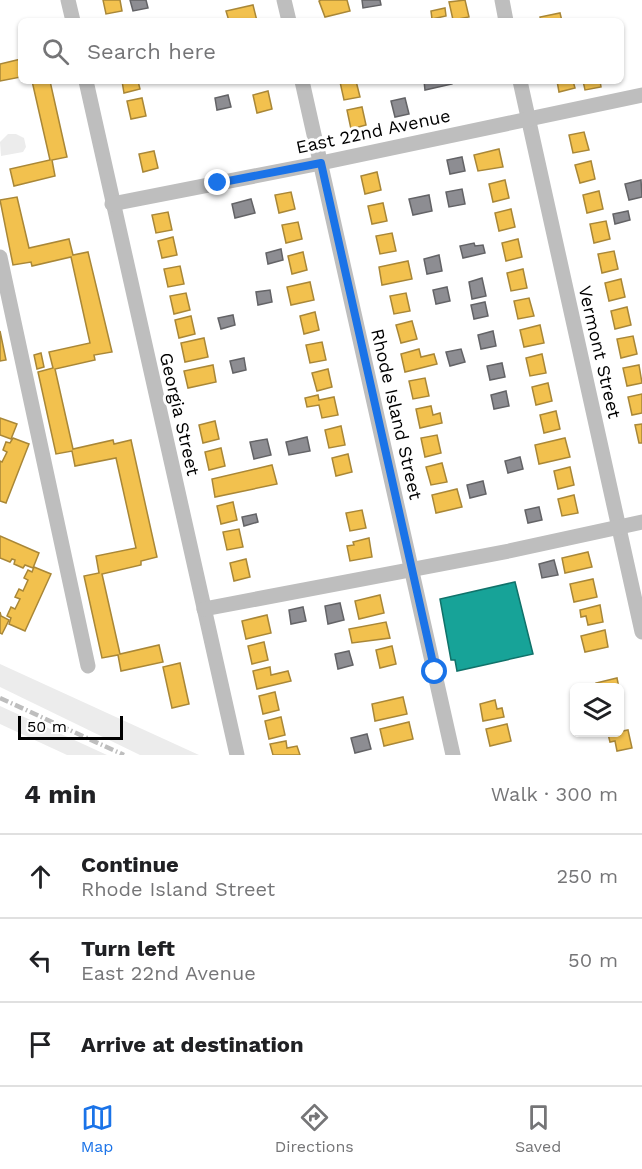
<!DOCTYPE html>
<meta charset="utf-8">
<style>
:root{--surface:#fff;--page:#f6f6f6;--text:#202124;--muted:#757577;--line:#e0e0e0;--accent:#1a73e8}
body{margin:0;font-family:"Work Sans",sans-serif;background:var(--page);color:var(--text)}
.controls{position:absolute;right:18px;bottom:18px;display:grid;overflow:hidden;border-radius:9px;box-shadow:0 2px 4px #0004}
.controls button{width:54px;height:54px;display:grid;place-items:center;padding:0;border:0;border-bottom:2px solid var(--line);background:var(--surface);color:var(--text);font:30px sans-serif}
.scale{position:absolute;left:18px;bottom:15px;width:105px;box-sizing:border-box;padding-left:6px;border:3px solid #000;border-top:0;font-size:16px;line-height:21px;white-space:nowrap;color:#000;-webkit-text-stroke:4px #fff;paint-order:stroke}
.stop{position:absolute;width:18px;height:18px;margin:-14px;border:4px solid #1a73e8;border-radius:50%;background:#fff}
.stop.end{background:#1a73e8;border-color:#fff;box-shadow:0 2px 6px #0008}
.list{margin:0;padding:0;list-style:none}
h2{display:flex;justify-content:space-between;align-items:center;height:78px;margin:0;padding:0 24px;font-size:26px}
h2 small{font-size:20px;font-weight:400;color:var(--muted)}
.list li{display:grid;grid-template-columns:39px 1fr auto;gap:18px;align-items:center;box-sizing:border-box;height:84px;padding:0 24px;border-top:2px solid var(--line)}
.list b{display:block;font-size:22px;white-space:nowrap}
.list p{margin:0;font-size:20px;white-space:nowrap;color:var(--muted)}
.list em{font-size:20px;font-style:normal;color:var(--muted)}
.icon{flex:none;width:33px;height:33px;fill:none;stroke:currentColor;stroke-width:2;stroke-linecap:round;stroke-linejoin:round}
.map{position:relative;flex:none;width:642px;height:755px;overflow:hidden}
.search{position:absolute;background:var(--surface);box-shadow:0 2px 4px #0004;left:18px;right:18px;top:18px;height:66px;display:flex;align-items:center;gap:15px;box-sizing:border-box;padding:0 21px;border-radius:9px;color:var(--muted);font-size:22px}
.sheet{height:330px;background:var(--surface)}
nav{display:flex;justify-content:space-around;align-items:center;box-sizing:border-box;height:84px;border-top:2px solid var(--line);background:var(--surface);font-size:16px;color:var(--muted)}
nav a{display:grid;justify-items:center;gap:3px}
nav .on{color:var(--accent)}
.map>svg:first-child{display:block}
.green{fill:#ececec}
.homes{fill:#f2c14e;stroke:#a98737;stroke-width:1.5}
.public{fill:#17a398;stroke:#10726a;stroke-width:1.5}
.industry{fill:#8d8d92;stroke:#636366;stroke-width:1.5}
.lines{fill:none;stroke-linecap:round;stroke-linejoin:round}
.minor{stroke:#bebebe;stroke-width:15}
.rail{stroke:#bebebe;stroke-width:4.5;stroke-dasharray:9 3 1.5 3;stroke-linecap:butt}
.route{stroke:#1a73e8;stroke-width:8}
.labels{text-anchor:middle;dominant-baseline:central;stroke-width:6;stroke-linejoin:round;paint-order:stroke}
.street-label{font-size:18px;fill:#000;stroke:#fff}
</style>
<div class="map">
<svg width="642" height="755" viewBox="0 0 642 755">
<rect width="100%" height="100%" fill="#fff"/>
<g class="green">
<path d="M8 134H16L24 138 26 147 23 152 1 156 0 142Z"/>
<path d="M0 664 199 755H140L0 687Z"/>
<path d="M0 706 107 755H67L0 724Z"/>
</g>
<g class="homes">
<path d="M103 0H120L122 11 106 14Z"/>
<path d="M321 0H347L350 11 325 17 319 1Z"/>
<path d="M465 0 469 17 453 20 449 2Z"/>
<path d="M253 5 257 21H229L226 11Z"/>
<path d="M445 8 446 16 432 19 431 11Z"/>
<path d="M560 13 562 21H541L540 17Z"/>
<path d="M21 59V77L0 81V64Z"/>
<path d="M32 81H50L67 157 52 160 55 176 14 186 10 169 50 160Z"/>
<path d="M122 81H138L140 89 124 93Z"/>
<path d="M356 81 360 97 344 100 340 82Z"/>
<path d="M557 81H573L575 88 559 92Z"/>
<path d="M583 81H600L601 87 585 90Z"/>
<path d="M268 91 272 109 257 113 253 95Z"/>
<path d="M142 98 146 116 131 119 127 101Z"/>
<path d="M362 107 366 125 351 129 347 110Z"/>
<path d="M584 132 589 150 573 153 569 135Z"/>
<path d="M499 149 503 167 478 171 474 155Z"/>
<path d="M154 151 158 168 143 172 139 154Z"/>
<path d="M591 161 595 179 580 183 575 165Z"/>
<path d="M377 172 381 190 365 194 361 176Z"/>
<path d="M505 180 509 198 493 202 489 184Z"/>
<path d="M599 191 603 209 587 213 583 195Z"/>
<path d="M291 192 295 209 279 213 275 195Z"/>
<path d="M17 197 29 248 69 239 73 255 88 252 112 352 94 355 95 360 55 369 73 449 113 440 114 444 131 440 157 557 141 561V565L102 574 120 654 159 645 163 662 121 671 118 655 102 658 84 576 99 573 96 556 136 548 116 458 75 466 72 451 56 454 38 372 53 368 49 352 90 343 71 257 32 266 31 262 13 265 0 200Z"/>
<path d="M383 203 387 221 372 224 368 206Z"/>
<path d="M511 209 515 227 499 231 495 213Z"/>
<path d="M168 212 172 230 156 233 152 215Z"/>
<path d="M606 221 610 239 594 243 590 224Z"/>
<path d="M298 222 302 239 286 243 282 225Z"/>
<path d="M392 233 396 251 380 254 376 236Z"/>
<path d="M173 237 177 255 162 258 158 241Z"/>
<path d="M518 239 522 257 506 261 502 243Z"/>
<path d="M614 251 618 269 602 273 598 254Z"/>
<path d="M303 252 307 270 292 274 288 256Z"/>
<path d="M408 261 412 279 382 285 379 267Z"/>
<path d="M180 266 184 284 168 287 164 269Z"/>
<path d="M523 269 527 288 511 291 507 273Z"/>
<path d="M621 279 625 297 609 301 605 283Z"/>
<path d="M310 282 314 300 291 305 287 287Z"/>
<path d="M186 293 190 310 174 314 170 296Z"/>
<path d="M406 293 410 311 394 314 390 296Z"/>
<path d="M529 298 534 316 518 319 514 301Z"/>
<path d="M627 307 631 325 615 329 611 311Z"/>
<path d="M315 312 319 330 304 334 300 316Z"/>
<path d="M191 316 195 334 179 338 175 320Z"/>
<path d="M412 321 417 339 401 343 396 325Z"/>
<path d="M540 325 544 343 524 347 520 330Z"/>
<path d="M0 331 6 360 0 361Z"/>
<path d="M633 336 637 354 621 358 617 339Z"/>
<path d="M204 338 208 357 185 362 181 343Z"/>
<path d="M322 342 326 360 310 363 306 345Z"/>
<path d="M419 349 421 357 434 354 437 364 405 372 401 354Z"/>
<path d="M41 353 44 367 37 369 34 355Z"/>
<path d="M542 354 546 373 530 376 526 358Z"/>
<path d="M213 365 216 382 188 388 184 371Z"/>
<path d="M639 365 642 383 627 386 623 368Z"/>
<path d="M328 369 332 387 317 391 312 373Z"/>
<path d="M425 378 429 396 413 399 409 381Z"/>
<path d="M548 383 552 401 536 405 532 387Z"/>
<path d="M642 394V413L632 415 628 397Z"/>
<path d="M318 395 319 400 334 397 338 415 322 418 319 405 307 407 305 398Z"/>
<path d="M431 406 433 415 440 413 442 423 420 428 416 409Z"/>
<path d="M556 411 560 429 544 433 540 415Z"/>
<path d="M0 418 17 424 11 439 0 435Z"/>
<path d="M215 421 219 439 203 443 199 425Z"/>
<path d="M642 424V443H639L635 425Z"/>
<path d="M341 426 345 445 329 448 325 430Z"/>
<path d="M437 435 441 453 425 457 421 438Z"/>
<path d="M13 438 29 444 6 503 0 501V461L2 462 7 452 3 450 6 442 10 443Z"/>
<path d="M565 438 570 457 539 464 535 445Z"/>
<path d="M221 448 225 466 209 470 205 452Z"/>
<path d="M348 454 352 472 336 476 332 458Z"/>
<path d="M442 463 447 482 431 485 426 467Z"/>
<path d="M272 465 277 484 215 497 212 479Z"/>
<path d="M570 467 574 485 558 489 554 471Z"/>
<path d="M457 489 462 507 436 513 432 495Z"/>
<path d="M574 495 578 513 562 516 558 499Z"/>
<path d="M233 502 237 520 221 524 217 506Z"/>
<path d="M362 510 366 528 350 531 346 513Z"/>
<path d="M239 529 243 547 227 550 223 532Z"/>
<path d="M0 536 39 553 33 568 25 565 23 568 14 564 15 560 12 559 10 562 0 558Z"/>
<path d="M369 538 372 557 350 561 347 546 354 545 353 542Z"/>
<path d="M588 552 592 567 565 573 562 558Z"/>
<path d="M246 559 250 577 234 581 230 563Z"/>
<path d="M34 567 51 574 25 631 9 624 11 618 7 616 11 607 15 609 20 599 15 597 19 589 23 591 28 580 24 578 28 570 32 572Z"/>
<path d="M593 579 597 597 574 602 570 584Z"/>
<path d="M380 595 384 613 359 619 355 601Z"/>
<path d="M600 605 603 622 588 625 586 616 581 617 580 610Z"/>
<path d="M0 612 1 616 9 620 2 634 0 633Z"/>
<path d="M267 615 271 633 246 639 242 621Z"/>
<path d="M386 622 390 638 352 643 349 629Z"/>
<path d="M605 630 608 647 585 652 581 636Z"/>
<path d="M264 642 268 660 252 664 248 646Z"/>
<path d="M392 646 396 664 380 668 376 650Z"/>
<path d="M180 663 189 704 172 708 163 667Z"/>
<path d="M270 667 271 675 288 671 291 681 257 689 253 671Z"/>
<path d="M617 678 619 688H593L597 687 596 683Z"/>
<path d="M275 692 279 710 263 714 259 696Z"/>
<path d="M403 697 407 714 375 721 372 704Z"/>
<path d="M495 700 497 709 502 708 504 717 483 721 480 704Z"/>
<path d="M281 717 285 735 269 739 265 721Z"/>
<path d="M409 722 413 739 384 746 380 729Z"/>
<path d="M507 724 511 741 490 746 486 729Z"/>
<path d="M628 730 632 748 617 751 615 741 610 742 608 734Z"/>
<path d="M286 741 287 748 297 746 300 755H273L270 744Z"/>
</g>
<path class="public" d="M515 582 533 654 457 671 455 660H451L440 599Z"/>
<g class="industry">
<path d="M130 0H146L148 8 133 11Z"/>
<path d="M362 0H380L381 5 363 8Z"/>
<path d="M424 81H452V84L425 90Z"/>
<path d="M228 95 231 107 217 110 215 98Z"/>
<path d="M405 98 409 114 395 117 391 101Z"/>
<path d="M462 157 465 171 450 174 447 160Z"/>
<path d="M641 180 642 197 629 200 625 184Z"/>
<path d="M462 189 465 204 449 207 446 192Z"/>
<path d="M429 195 432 211 413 215 409 199Z"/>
<path d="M251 199 255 213 235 218 232 204Z"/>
<path d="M628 211 630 220 615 224 613 214Z"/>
<path d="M474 243 475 246 483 245 485 253 463 258 460 246Z"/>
<path d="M281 249 283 260 268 264 266 253Z"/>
<path d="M439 255 442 271 427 274 424 259Z"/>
<path d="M482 278 486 296 472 299 469 282Z"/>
<path d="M447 287 450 301 436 304 433 290Z"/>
<path d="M270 290 272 302 258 305 256 292Z"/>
<path d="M485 302 488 316 474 319 471 305Z"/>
<path d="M233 315 235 325 221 329 218 318Z"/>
<path d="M493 331 496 346 481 349 478 335Z"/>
<path d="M461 349 465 362 450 366 446 352Z"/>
<path d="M244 358 246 370 233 373 230 361Z"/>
<path d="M502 363 505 377 490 380 487 366Z"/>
<path d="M506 391 509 406 494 409 491 395Z"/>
<path d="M307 437 310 451 289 455 286 442Z"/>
<path d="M267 439 271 455 254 459 250 442Z"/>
<path d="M520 457 523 469 508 473 505 461Z"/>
<path d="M483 481 486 494 470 498 467 485Z"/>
<path d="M539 507 542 520 528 523 525 510Z"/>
<path d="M256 514 258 522 244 526 242 517Z"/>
<path d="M554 560 558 575 542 578 539 564Z"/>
<path d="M340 603 344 620 328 624 325 606Z"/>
<path d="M303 607 306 621 291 624 289 610Z"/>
<path d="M349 651 353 665 338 669 335 654Z"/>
<path d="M367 734 371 749 355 753 351 738Z"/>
</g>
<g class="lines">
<g class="minor">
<path d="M68 0 73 21"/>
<path d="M284 0 289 21"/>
<path d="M502 0 506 21"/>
<path d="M86 81 237 755"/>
<path d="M302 81 453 755"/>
<path d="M520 81 642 632"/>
<path d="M112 204 321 163 642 95"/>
<path d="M0 257 88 666"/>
<path d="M204 609 509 551 642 522"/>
</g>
<path class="rail" d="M0 698 124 755"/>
</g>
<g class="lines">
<path class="route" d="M218 183 321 163 435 672"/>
</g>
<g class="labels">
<g class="street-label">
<text transform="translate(373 131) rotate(-12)">East 22nd Avenue</text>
<text transform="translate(600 352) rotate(77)">Vermont Street</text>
<text transform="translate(180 414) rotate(77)">Georgia Street</text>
<text transform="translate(397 414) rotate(77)">Rhode Island Street</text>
</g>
</g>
</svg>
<div class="controls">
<button><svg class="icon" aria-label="layers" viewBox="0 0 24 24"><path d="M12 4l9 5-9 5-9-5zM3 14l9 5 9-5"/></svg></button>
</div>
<div class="scale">50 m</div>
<div class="stop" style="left:435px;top:672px"></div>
<div class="stop end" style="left:218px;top:183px"></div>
<div class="search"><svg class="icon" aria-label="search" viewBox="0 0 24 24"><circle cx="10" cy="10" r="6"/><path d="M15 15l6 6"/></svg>Search here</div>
</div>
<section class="sheet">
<h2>4 min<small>Walk · 300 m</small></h2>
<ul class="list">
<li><svg class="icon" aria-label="ahead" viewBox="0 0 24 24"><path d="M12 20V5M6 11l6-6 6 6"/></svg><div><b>Continue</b><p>Rhode Island Street</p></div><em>250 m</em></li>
<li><svg class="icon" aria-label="left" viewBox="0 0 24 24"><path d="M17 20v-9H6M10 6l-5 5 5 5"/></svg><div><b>Turn left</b><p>East 22nd Avenue</p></div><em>50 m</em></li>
<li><svg class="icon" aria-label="arrive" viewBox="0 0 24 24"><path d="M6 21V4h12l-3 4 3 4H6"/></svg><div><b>Arrive at destination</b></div></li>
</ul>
</section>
<nav>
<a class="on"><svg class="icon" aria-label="map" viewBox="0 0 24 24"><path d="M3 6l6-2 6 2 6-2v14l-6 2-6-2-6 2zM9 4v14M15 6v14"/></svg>Map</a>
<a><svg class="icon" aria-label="directions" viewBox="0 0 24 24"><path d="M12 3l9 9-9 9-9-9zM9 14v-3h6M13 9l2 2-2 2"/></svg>Directions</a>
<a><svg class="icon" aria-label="saved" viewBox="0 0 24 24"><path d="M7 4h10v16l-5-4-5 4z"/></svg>Saved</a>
</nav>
